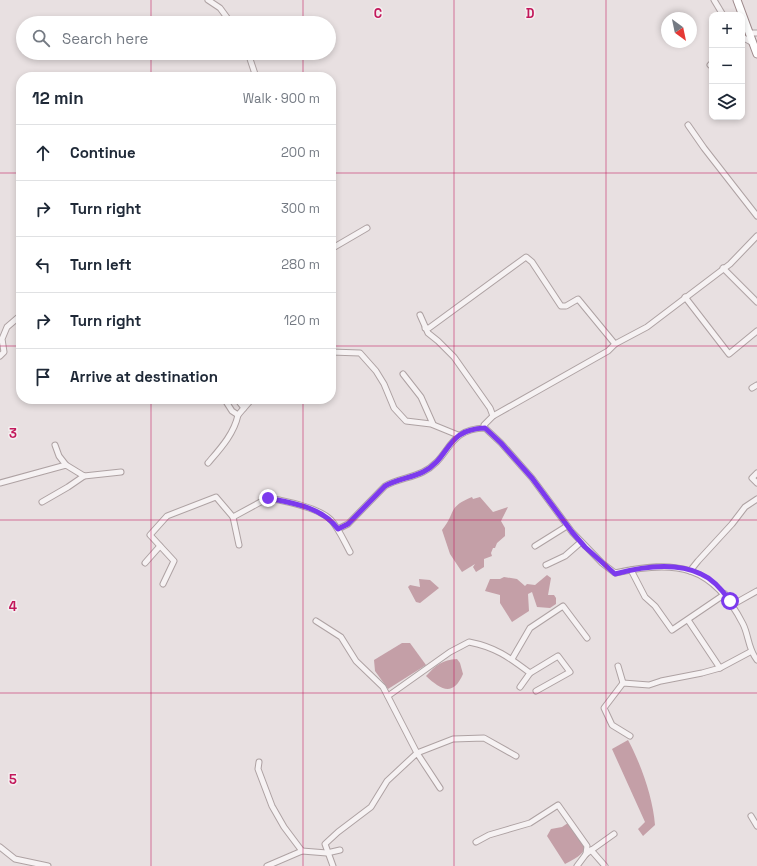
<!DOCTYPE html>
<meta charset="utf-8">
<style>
:root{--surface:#fff;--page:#f2f2f3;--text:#1f2937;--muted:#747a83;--line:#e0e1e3}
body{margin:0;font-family:"Space Grotesk",sans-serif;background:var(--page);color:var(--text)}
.controls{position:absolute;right:12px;top:12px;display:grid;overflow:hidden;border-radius:8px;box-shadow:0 2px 6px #0003}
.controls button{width:36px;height:36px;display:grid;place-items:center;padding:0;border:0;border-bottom:1px solid var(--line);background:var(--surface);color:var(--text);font:20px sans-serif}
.compass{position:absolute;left:661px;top:12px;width:36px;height:36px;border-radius:50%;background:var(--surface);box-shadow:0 2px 6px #0003;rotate:147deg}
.stop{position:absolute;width:12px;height:12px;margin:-9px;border:3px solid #7c3aed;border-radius:50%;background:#fff}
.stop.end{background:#7c3aed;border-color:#fff;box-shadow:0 1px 4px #0008}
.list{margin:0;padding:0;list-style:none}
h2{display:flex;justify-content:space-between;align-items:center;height:52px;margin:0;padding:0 16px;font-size:17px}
h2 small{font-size:13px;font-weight:400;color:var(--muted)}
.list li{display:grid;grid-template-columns:26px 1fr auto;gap:12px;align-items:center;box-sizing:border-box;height:56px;padding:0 16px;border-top:1px solid var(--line)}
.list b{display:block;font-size:15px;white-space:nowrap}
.list em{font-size:13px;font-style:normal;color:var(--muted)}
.icon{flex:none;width:22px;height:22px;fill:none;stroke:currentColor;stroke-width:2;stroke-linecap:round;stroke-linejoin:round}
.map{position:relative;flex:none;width:757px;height:866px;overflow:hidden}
.search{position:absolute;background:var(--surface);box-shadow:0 2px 6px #0003;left:16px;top:16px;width:320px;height:44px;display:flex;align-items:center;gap:10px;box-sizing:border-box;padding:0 14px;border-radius:22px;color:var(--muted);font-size:15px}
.panel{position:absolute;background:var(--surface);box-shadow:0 2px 6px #0003;left:16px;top:72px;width:320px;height:332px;border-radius:16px}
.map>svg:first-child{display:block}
.water{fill:#c49fa7}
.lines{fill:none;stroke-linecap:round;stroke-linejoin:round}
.minor-casing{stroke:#aea2a3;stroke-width:7}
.highway-casing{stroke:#9d898b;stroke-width:9}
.minor{stroke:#f6f2f3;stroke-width:5}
.highway{stroke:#fff;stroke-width:7}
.route{stroke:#7c3aed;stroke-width:5}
.grid{fill:none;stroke:#c2185b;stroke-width:1;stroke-opacity:0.55}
.grid-label{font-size:13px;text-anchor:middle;font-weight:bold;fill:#c2185b;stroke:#f5eff0;stroke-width:3;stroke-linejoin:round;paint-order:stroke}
</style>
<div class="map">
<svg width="757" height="866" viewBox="0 0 757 866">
<rect width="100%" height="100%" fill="#e8e0e1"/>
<g class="water">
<path d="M472 497 473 499 480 497 493 512 508 507 501 521 505 528V536L497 543 495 548H493L491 553 492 556 484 559V567L476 572 473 567 475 564 462 572 450 554 442 530C456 513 447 507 472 497Z"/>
<path d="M547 575 551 578 548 595H554L556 598V604L550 608 537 607 532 592 528 594 529 611 512 622 500 603V595L485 591 490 579H500L504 577 517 579 525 586 527 584 535 585Z"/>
<path d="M419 579 430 580 439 588 420 603 416 602 408 587 410 585 420 587Z"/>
<path d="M402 643H410L426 665 388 689 375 671 374 660Z"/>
<path d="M457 659 460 663 463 674C453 697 441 690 426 676 436 665 442 660 457 659Z"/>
<path d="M628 740C641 764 653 798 655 825L643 836 638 829 645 822 612 749Z"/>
<path d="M568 823C584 845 596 849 565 864L547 836 551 829 562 827Z"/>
</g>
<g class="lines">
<g class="minor-casing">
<g id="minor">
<path d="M208 0 220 8 231 23"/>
<path d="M714 0 723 15"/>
<path d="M749 33H757"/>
<path d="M742 37 753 43"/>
<path d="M248 53 256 77"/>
<path d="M710 65 712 63"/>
<path d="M688 125 704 148 757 216"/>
<path d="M331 249 367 228"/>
<path d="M723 268 757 302"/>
<path d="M685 297 729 354 757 331"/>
<path d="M420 315 428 333 438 341 454 357 490 408 493 416"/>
<path d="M425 328H429L526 257 532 262 561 306H566L578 299 615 344"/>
<path d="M331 352 360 353 376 371 384 384 394 408 406 421 431 424 458 435"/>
<path d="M0 356 4 352 2 339 7 327 21 315"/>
<path d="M403 374 421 397 433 424"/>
<path d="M752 388 757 385"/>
<path d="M225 400 232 411 238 415 244 408 237 399"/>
<path d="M244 408 251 400"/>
<path d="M485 428 484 425 493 416 608 351 615 344 647 327 730 264 757 236"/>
<path d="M55 445 59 456 66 465"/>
<path d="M208 463C220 449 234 434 238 415"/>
<path d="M757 473 752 478 757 483"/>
<path d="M0 483 66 465 84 476 121 472"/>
<path d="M42 502 68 487 84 476"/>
<path d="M338 529 348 524 385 486C397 479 411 478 423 472 451 458 446 429 485 428L501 443 532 478 572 532 602 563 615 573C676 559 713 565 743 624 749 636 748 649 757 660"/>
<path d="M239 545 233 517 268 498C285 501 318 507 331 520 339 529 344 541 350 552"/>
<path d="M535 546 567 526"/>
<path d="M145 563 160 546"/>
<path d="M546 565 565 556 581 542"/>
<path d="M631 570 645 597 655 606 672 630 725 594"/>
<path d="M690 571 698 561 732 524 745 507 757 499"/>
<path d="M163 584 174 561 150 535 167 516 216 497 233 517"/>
<path d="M732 605 757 591"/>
<path d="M688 620 720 668"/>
<path d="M316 621 341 637 356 661 383 687 417 753 453 739 484 738 516 756"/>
<path d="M512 659 530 628 563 606 587 638"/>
<path d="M618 666 623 683"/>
<path d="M530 673 558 656 570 672 536 691"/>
<path d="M388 696 450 652 469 642C495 647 509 657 530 673L520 687"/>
<path d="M630 736 612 725 604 708 623 683 649 685 661 681 702 673 720 668 750 652"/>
<path d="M259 762 258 769 272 806 284 827 302 851 267 866"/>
<path d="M751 816 757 826"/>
<path d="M476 842 489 835 530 823 558 805 587 846 586 854"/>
<path d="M0 847 15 859 48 866"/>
<path d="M591 850 605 866"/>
<path d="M302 851 327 853 340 850"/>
<path d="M333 866 325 844 338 832 371 807 387 781 417 753 440 788"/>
<path d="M577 866 586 854 614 834"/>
</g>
</g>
<g class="highway-casing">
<path id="highway" d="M737 0 757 54"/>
</g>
<use href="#minor" class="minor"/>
<use href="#highway" class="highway"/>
</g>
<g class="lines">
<path class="route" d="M268 498C293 503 322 507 338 529L348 524 385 486C397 479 411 478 423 472 451 458 445 429 485 428L501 443 532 478 572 532 585 547 615 574C641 567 676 562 701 574 713 579 723 591 730 601"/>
</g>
<path class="grid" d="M151 0V23M303 0V23M454 0V866M606 0V866M151 53V77M303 53V77M0 173H21M331 173H757M0 346H21M331 346H757M151 399V866M303 399V866M0 520H757M0 693H757"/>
<g class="grid-label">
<text x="378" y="18">C</text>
<text x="530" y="18">D</text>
<text x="13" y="438">3</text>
<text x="13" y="611">4</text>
<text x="13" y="784">5</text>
</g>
</svg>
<div class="controls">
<button>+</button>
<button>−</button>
<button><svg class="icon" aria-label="layers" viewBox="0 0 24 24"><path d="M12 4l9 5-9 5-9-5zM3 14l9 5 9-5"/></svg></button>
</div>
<svg class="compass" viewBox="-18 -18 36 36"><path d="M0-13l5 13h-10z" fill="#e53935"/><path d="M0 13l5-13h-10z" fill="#747a83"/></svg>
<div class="stop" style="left:730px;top:601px"></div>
<div class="stop end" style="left:268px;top:498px"></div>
<div class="search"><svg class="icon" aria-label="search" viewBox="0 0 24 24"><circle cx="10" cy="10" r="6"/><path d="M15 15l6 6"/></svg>Search here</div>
<section class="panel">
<h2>12 min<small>Walk · 900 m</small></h2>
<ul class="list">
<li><svg class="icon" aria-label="ahead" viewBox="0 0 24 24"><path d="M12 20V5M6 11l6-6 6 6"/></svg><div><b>Continue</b></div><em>200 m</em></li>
<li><svg class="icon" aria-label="right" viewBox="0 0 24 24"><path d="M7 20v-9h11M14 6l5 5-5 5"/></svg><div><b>Turn right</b></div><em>300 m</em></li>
<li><svg class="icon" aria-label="left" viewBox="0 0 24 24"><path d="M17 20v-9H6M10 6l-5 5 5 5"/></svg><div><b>Turn left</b></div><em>280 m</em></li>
<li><svg class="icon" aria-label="right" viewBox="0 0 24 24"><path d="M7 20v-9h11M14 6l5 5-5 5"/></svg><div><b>Turn right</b></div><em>120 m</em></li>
<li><svg class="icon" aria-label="arrive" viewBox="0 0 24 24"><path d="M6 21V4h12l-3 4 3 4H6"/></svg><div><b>Arrive at destination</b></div></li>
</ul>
</section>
</div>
